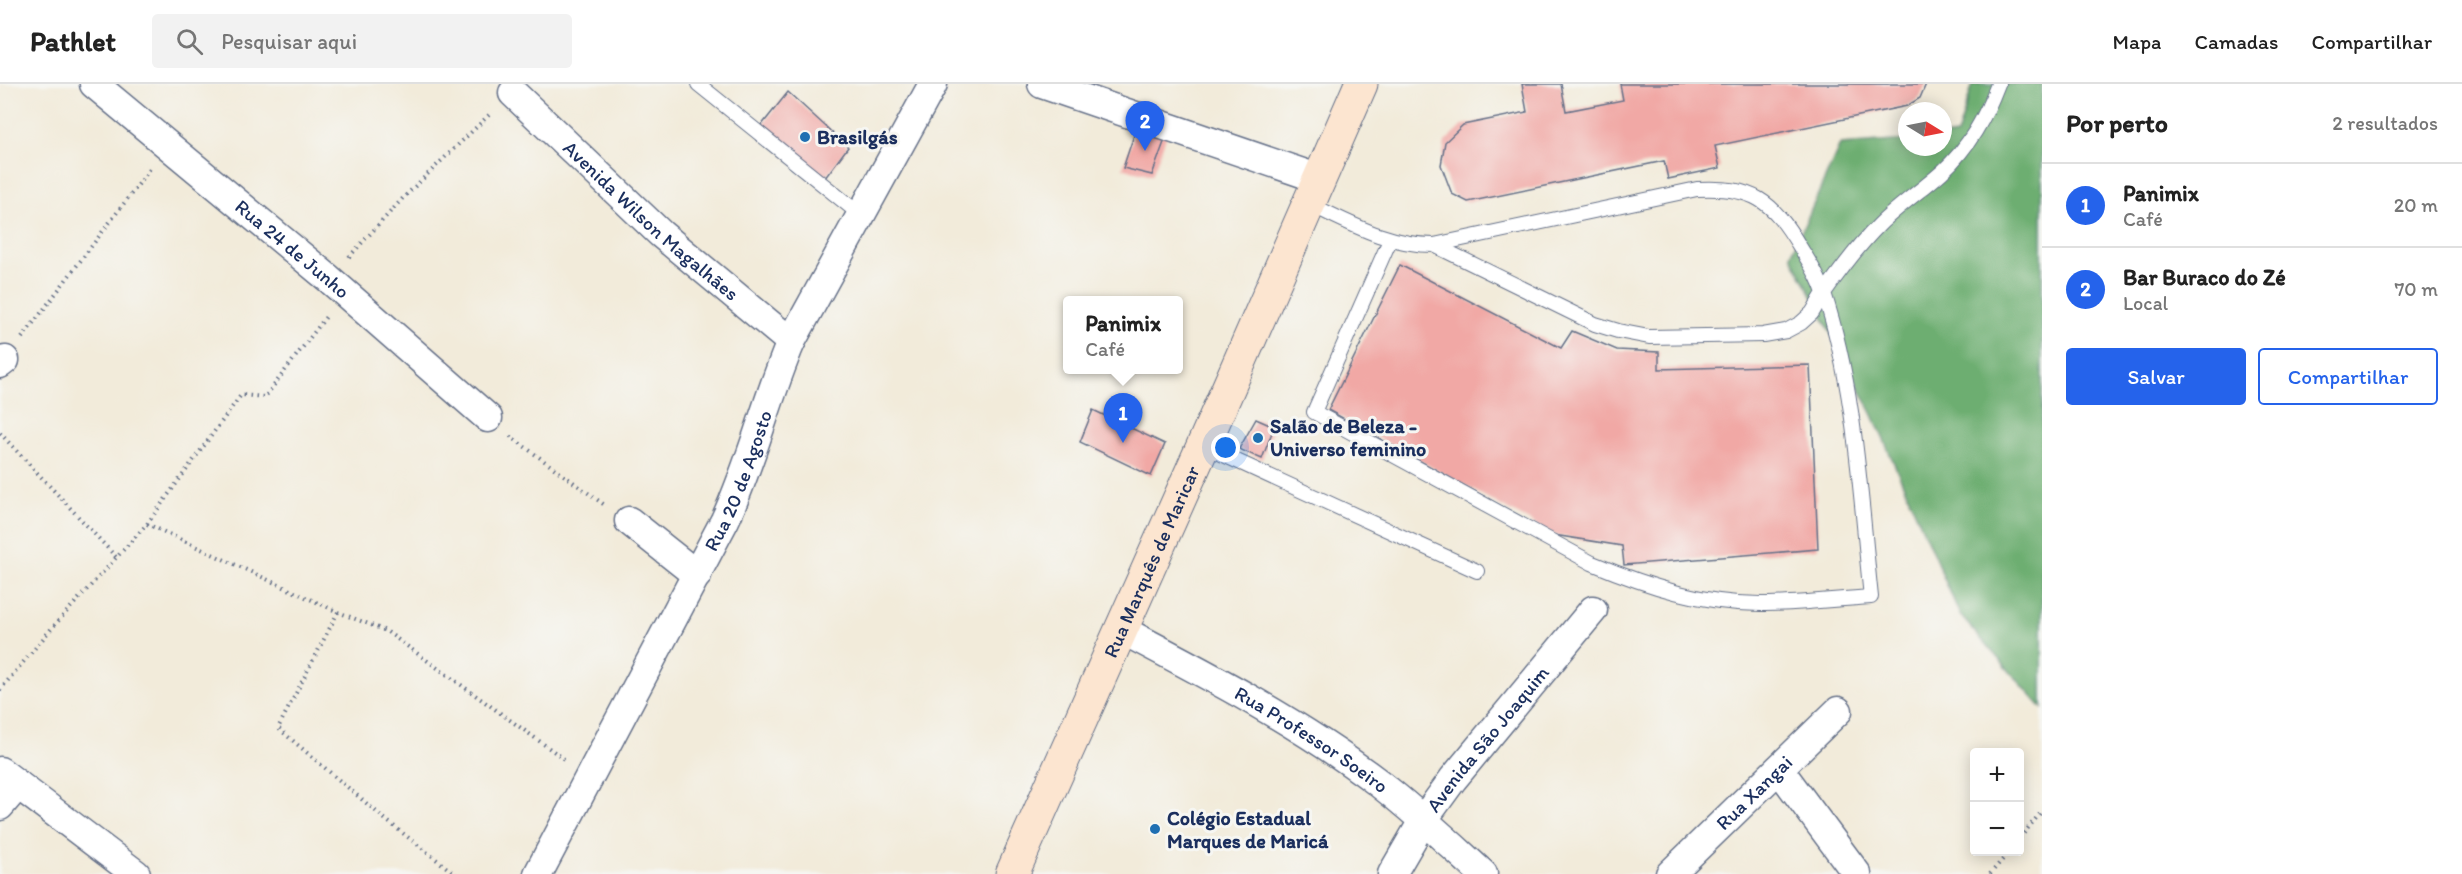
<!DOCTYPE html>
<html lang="pt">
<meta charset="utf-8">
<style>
:root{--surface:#fff;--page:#f2f2f2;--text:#222;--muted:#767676;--line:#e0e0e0;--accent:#2563eb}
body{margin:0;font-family:Itim,sans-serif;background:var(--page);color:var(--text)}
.controls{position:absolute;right:18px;bottom:18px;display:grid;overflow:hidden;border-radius:6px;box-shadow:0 3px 15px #0003}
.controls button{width:54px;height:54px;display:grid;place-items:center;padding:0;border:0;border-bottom:2px solid var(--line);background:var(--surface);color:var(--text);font:30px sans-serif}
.compass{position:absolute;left:1898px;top:18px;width:54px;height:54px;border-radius:50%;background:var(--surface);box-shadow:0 3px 15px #0003;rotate:100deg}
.you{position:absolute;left:1226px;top:364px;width:21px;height:21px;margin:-15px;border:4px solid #fff;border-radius:50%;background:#1a73e8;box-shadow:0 0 0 9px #1a73e833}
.badge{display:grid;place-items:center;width:39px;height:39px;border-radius:50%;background:var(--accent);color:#fff;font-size:20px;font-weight:700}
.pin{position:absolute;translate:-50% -50px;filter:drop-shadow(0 2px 3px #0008)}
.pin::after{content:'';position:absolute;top:32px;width:21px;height:18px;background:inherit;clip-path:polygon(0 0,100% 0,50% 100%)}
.popup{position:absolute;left:1063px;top:212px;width:120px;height:78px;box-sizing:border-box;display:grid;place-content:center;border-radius:6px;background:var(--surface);filter:drop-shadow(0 2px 4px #0005);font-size:20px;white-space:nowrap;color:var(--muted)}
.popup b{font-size:22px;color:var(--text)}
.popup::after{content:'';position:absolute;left:50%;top:100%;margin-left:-12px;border:12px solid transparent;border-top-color:var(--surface)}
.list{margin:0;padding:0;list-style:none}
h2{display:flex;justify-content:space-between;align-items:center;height:78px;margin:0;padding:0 24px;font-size:26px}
h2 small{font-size:20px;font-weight:400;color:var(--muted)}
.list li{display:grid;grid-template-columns:39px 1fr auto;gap:18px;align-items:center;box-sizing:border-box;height:84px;padding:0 24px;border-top:2px solid var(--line)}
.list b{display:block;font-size:22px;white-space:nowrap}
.list p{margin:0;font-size:20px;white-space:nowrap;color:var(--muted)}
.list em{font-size:20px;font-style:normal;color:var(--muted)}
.actions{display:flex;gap:12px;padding:18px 24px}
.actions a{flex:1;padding:14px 0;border:2px solid var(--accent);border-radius:6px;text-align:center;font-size:21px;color:var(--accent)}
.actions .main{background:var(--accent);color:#fff}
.icon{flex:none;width:33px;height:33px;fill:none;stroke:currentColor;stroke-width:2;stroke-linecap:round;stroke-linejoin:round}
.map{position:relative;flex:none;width:2042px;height:790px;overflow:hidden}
header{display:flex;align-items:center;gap:36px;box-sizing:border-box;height:84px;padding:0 30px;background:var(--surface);border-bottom:2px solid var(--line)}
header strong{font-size:28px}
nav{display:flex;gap:33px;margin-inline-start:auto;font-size:21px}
.search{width:420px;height:54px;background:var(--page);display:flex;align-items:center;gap:15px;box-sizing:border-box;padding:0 21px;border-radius:6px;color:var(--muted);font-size:22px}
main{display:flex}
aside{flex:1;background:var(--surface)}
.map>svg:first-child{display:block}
.forest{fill:#6dae71;stroke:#446e68;stroke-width:1.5}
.building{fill:#f1a8a5}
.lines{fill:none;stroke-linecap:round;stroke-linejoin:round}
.service-casing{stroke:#667189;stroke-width:16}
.minor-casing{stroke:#667189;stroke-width:31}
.secondary-casing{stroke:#667189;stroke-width:35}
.path{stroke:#667189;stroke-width:4;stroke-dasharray:1.5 4.5;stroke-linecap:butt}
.service{stroke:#fff;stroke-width:14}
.minor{stroke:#fff;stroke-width:28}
.secondary{stroke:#fce5d0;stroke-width:33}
.poi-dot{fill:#1f6fb2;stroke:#f6f6f2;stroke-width:2}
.labels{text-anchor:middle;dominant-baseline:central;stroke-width:6;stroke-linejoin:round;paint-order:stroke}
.poi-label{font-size:20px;font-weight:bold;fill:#1b2f5e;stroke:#f6f6f2;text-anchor:start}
.street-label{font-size:20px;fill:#1b2f5e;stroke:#f6f6f2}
</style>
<header>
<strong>Pathlet</strong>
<div class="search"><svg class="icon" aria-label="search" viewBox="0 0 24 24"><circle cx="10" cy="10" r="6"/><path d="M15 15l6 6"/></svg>Pesquisar aqui</div>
<nav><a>Mapa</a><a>Camadas</a><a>Compartilhar</a></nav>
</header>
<main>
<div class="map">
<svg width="2042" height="790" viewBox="0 0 2042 790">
<rect width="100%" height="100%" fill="#f6f6f2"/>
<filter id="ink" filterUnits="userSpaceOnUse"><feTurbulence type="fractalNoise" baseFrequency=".0167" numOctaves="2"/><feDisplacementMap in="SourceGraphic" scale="12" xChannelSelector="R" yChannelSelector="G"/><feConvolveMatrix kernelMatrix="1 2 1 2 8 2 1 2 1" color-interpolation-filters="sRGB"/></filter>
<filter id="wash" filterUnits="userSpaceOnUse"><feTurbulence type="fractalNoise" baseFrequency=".008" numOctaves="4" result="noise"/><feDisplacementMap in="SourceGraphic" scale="24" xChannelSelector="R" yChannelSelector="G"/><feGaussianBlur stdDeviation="1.35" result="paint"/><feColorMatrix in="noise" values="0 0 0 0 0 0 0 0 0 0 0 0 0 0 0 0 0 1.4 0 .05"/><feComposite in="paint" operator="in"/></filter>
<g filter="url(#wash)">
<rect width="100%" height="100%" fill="#f2ebda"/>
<path class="forest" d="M1973 0H2042V624L1960 531 1873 331 1791 171 1840 61 1907 56V63H1943V53L1957 51Z"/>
<g id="blocks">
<g class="building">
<path d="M1522 0H1561L1566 27 1623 16 1620 0H1926L1920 14 1907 22 1715 62 1720 84 1668 95 1664 77 1468 118 1452 110 1441 81 1445 58 1463 41 1527 28Z"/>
<path d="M788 8 848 63 825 94 761 42Z"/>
<path d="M1138 39 1167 50 1152 91 1123 84Z"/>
<path d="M1400 181 1561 264 1572 247 1617 266 1659 268V285L1810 281 1818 465 1624 481 1622 462 1554 451 1328 326Z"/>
<path d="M1093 326 1165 360 1151 392 1080 358Z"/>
<path d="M1256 335 1274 343 1262 375 1239 365Z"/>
</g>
</g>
</g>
<g filter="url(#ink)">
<use href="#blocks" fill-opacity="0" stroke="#667189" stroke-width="1.5"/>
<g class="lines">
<g class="service-casing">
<g id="service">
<path d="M698 0 862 132"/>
<path d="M1309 120C1350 139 1387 161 1434 161L1595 240 1618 247 1649 253 1763 251 1786 247 1801 239 1812 229 1824 209C1819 192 1809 178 1800 163 1772 116 1753 102 1697 105L1434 161"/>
<path d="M1390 156 1314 328 1592 479C1647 502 1705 521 1765 520 1800 520 1836 515 1871 513 1860 411 1856 307 1824 209 1841 185 1858 162 1879 141 1898 122 1922 106 1942 88 1969 63 1985 34 1998 0"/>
<path d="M1204 362 1477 487"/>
</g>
</g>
<g class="minor-casing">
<g id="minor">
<path id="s1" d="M94 0 328 194 488 334"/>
<path d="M1042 0 1320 95"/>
<path id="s2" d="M513 9 661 150 791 258"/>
<path d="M0 280 5 276"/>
<path d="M629 437 697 491"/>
<path id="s3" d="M1122 546C1210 592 1300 639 1380 700 1416 728 1449 759 1483 790"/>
<path d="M1779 685 1857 790"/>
<path d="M0 687 136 790"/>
<path d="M0 722 18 701"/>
<path id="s4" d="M538 790 725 436C752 378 766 317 791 258L933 0"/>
<path id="s5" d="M1392 790 1424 735 1453 695 1593 526"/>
<path id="s6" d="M1670 790 1838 627"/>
</g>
</g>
<g class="secondary-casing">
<g id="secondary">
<path id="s7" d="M1012 790 1203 362 1361 0"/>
</g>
</g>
<g class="path">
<path d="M349 173 404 113 491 29"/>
<path d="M22 254 150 85"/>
<path d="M0 349 116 473"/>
<path d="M510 352 606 422"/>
<path d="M147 440 338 528 386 547 567 677"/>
<path d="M338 528 278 644 386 736 455 790"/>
<path d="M0 606 51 545 147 440 241 311 265 313 328 230"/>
<path d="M2020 754 2042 727"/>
<path d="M1990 790 2009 768"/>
</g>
<use href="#service" class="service"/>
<use href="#minor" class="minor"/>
<use href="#secondary" class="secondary"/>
</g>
</g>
<g class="poi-dot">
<circle cx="805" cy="53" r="6"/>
<circle cx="1258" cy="354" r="6"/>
<circle cx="1155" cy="745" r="6"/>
</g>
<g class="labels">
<g class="poi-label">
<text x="817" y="53">Brasilgás</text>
<text x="1270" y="342">Salão de Beleza -<tspan x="1270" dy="23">Universo feminino</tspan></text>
<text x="1167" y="734">Colégio Estadual<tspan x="1167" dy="23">Marques de Maricá</tspan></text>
</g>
<g class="street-label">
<text stroke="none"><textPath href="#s2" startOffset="188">Avenida Wilson Magalhães</textPath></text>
<text stroke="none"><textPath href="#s1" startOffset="258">Rua 24 de Junho</textPath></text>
<text stroke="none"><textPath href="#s4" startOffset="442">Rua 20 de Agosto</textPath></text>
<text stroke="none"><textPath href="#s7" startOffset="342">Rua Marquês de Maricar</textPath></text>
<text stroke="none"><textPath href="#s5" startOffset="166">Avenida São Joaquim</textPath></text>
<text stroke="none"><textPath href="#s3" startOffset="219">Rua Professor Soeiro</textPath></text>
<text stroke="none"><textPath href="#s6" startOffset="117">Rua Xangai</textPath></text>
</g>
</g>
</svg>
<div class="controls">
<button>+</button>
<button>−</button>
</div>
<svg class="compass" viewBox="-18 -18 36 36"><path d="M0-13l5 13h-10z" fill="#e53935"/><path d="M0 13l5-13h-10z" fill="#767676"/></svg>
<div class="you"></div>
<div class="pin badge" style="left:1123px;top:359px">1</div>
<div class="popup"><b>Panimix</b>Café</div>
<div class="pin badge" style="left:1145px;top:67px">2</div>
</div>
<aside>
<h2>Por perto<small>2 resultados</small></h2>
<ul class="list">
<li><span class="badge">1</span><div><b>Panimix</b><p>Café</p></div><em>20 m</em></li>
<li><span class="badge">2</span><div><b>Bar Buraco do Zé</b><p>Local</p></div><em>70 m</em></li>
</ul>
<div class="actions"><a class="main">Salvar</a><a>Compartilhar</a></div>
</aside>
</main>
